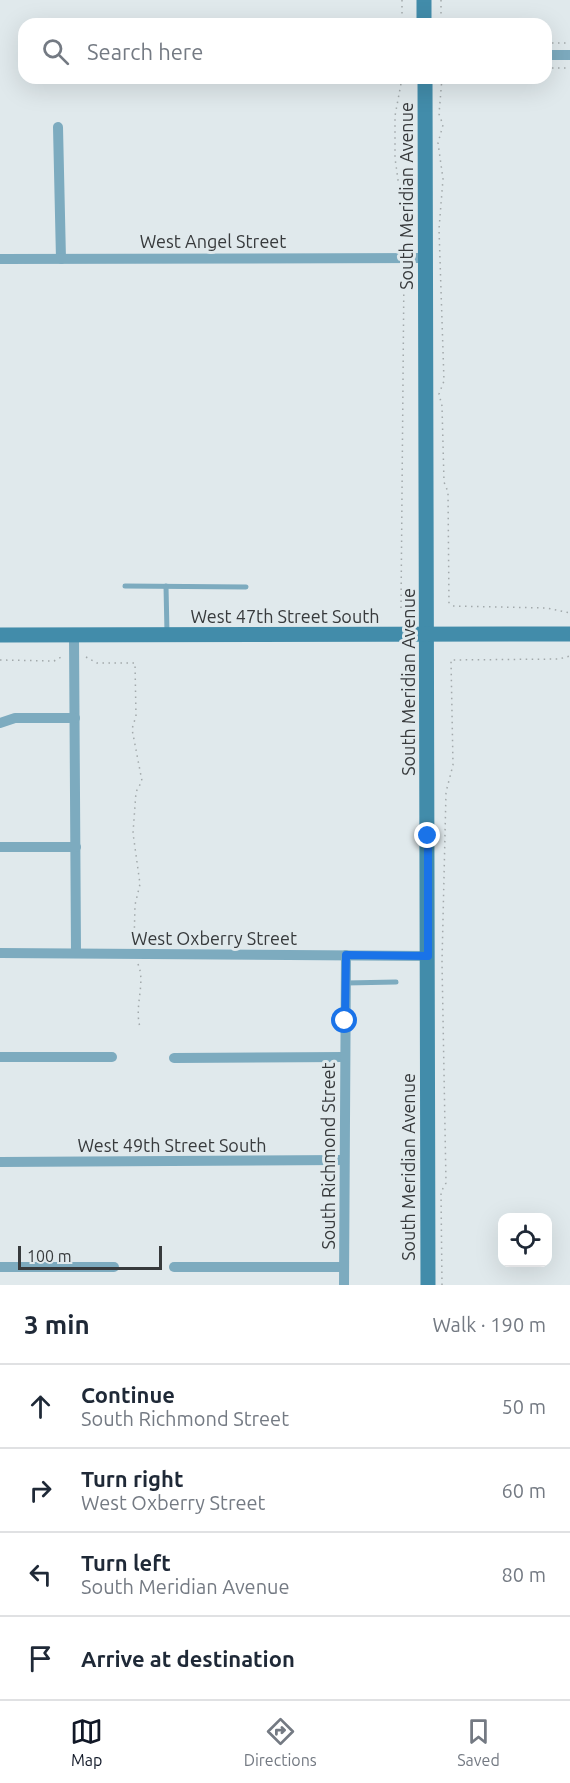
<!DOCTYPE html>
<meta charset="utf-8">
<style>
:root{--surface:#fff;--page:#f2f2f3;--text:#1f2937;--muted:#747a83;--line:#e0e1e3;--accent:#111827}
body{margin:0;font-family:Ubuntu,sans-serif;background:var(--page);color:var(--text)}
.controls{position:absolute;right:18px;bottom:18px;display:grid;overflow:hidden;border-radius:12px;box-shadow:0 6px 24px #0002}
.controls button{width:54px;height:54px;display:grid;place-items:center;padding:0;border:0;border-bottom:2px solid var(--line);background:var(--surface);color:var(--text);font:30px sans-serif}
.scale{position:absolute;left:18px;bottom:15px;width:144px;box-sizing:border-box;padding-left:6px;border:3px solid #373a3c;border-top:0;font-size:16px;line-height:21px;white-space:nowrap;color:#373a3c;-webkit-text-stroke:4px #e0e9ec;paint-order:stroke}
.stop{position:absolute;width:18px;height:18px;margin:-14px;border:4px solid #1a73e8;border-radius:50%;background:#fff}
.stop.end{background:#1a73e8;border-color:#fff;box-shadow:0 2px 6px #0008}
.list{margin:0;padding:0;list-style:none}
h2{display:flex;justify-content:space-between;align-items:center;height:78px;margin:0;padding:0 24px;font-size:26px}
h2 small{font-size:20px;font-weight:400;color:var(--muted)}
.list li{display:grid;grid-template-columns:39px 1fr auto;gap:18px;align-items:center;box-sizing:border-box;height:84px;padding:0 24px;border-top:2px solid var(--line)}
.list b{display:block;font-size:22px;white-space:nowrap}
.list p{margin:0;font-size:20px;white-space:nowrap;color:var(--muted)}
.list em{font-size:20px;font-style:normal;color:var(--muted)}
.icon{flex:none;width:33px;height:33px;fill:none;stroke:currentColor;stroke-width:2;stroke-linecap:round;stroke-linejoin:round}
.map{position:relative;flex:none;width:570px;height:1285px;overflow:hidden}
.search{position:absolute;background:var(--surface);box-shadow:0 6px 24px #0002;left:18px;right:18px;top:18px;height:66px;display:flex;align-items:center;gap:15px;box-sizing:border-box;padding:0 21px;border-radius:18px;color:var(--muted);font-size:22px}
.sheet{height:414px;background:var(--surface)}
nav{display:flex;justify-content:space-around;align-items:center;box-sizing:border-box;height:84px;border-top:2px solid var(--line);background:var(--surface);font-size:16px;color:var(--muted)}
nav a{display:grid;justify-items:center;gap:3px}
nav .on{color:var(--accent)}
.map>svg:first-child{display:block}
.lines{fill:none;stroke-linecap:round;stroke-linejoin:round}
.path{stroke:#a2a9ab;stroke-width:1.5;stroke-dasharray:1.5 4.5;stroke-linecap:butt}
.lane{stroke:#7dabbf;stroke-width:5}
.street{stroke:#7dabbf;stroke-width:10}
.secondary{stroke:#428caa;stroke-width:15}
.route{stroke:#1a73e8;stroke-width:8}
.labels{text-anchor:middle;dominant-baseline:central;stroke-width:6;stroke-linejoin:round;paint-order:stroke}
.street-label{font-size:18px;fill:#373a3c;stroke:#e0e9ec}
</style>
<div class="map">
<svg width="570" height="1285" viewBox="0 0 570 1285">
<rect width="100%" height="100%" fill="#e0e9ec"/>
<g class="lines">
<g class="path">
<path d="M402 0V24"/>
<path d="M441 0V24"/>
<path d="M546 43H570"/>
<path d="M546 68H570"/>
<path d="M402 78 395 116V158L398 180 405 195 401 219 404 247"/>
<path d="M442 78 439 114 443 125 438 143 443 179 439 229 444 381 439 394 442 406 444 482 448 492 449 606"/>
<path d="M453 606 547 608 570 613"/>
<path d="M401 608 404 267"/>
<path d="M86 657 97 663H135L136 716 132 729 142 781 136 792 133 833 140 884 135 905 134 944"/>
<path d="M0 660 54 661 63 656"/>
<path d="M138 964C146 983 134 1006 140 1027"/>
<path d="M442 1285 441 1192 446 1183 442 962 446 792 453 765 451 660 559 659 570 656"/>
</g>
<g class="lane">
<path d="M125 586 246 587"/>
<path d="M166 586 167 633"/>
<path d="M346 983 396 982"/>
</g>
<g class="street">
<path d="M546 55H570"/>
<path d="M58 127 61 259"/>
<path d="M0 259 426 258"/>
<path d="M74 636 76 953"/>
<path d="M0 723 15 718H75"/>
<path d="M0 847H76"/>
<path d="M0 953 428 956"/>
<path d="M0 1057H112"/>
<path d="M174 1058 344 1057"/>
<path d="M0 1162 344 1160"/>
<path d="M0 1267H114"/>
<path d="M174 1267H344"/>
<path d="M344 1285 346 955"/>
</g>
<g class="secondary">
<path d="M424 0V24"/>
<path d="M425 78 428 1285"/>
<path d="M0 635 570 634"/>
</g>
</g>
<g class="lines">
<path class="route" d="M345 1021 346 955 428 956V836"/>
</g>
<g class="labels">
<g class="street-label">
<text transform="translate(406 196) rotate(-90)">South Meridian Avenue</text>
<text x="213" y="241">West Angel Street</text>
<text x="285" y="616">West 47th Street South</text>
<text transform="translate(408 682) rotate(-90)">South Meridian Avenue</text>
<text x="214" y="938">West Oxberry Street</text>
<text x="172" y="1145">West 49th Street South</text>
<text transform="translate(328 1156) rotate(-90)">South Richmond Street</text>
<text transform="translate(408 1167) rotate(-90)">South Meridian Avenue</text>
</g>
</g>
</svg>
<div class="controls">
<button><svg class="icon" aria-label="locate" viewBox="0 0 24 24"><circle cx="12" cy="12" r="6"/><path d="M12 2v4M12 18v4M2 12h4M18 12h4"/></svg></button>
</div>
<div class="scale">100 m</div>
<div class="stop" style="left:345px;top:1021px"></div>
<div class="stop end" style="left:428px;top:836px"></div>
<div class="search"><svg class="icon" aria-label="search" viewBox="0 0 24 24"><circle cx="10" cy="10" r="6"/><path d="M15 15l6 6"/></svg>Search here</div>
</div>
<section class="sheet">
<h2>3 min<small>Walk · 190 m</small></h2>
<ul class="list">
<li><svg class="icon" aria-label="ahead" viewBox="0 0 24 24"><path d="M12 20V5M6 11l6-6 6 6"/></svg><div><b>Continue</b><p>South Richmond Street</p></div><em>50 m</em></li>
<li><svg class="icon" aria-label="right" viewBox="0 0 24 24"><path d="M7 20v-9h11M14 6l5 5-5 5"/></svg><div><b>Turn right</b><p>West Oxberry Street</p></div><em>60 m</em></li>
<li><svg class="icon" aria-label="left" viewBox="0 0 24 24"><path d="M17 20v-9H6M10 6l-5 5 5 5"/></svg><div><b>Turn left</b><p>South Meridian Avenue</p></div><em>80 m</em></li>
<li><svg class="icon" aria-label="arrive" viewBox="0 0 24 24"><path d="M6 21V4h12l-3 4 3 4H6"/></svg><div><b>Arrive at destination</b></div></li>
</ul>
</section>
<nav>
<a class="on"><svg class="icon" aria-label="map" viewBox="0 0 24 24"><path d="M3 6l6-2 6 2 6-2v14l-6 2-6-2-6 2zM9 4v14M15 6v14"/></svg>Map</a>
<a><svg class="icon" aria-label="directions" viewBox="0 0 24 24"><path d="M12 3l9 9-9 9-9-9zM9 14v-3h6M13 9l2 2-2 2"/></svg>Directions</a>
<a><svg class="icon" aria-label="saved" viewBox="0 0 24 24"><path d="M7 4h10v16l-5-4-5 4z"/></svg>Saved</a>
</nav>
